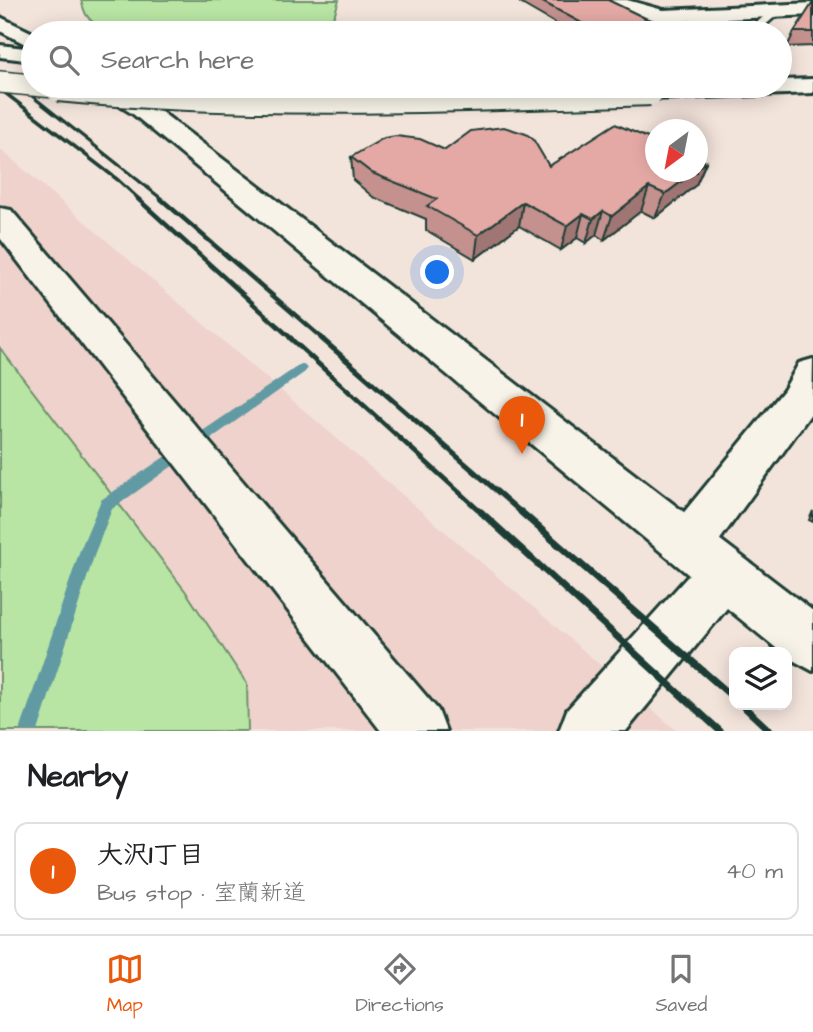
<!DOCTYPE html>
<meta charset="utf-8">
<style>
:root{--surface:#fff;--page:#f2f2f2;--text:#202124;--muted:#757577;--line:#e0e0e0;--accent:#ea580c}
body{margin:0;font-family:"Architects Daughter","Klee One",sans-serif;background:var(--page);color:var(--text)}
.controls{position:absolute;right:21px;bottom:21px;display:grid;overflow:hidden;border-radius:14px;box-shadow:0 4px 18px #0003}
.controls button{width:63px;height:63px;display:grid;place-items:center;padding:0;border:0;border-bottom:2px solid var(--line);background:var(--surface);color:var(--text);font:35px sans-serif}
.compass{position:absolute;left:645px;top:119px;width:63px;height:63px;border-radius:50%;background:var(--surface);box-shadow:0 4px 18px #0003;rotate:212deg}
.you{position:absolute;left:438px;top:273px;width:24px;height:24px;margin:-18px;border:5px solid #fff;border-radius:50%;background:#1a73e8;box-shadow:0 0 0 10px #1a73e833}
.badge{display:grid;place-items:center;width:46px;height:46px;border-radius:50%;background:var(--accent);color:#fff;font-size:23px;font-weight:700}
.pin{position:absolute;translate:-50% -58px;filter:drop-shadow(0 2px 4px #0008)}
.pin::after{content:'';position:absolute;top:37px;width:24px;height:21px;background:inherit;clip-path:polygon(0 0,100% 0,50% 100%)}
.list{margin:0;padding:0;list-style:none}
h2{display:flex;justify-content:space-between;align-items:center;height:91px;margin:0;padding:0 28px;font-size:30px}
h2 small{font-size:23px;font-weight:400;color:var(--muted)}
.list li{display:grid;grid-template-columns:46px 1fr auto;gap:21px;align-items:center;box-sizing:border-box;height:98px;margin:0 14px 14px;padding:0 14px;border:2px solid var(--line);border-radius:14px}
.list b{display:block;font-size:26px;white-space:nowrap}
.list p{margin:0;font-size:23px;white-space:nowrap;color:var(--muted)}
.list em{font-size:23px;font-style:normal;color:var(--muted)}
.icon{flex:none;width:38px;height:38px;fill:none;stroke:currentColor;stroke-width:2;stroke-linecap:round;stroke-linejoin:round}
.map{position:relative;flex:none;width:813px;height:731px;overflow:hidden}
.search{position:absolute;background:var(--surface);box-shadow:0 4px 18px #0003;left:21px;right:21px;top:21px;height:77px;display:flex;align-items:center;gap:18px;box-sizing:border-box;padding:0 24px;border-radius:38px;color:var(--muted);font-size:26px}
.sheet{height:203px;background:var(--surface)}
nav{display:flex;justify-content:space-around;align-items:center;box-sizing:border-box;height:98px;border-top:2px solid var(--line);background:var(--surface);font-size:19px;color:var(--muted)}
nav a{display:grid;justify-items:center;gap:4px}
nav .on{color:var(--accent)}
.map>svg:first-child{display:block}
.built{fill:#eed2cb}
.green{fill:#b8e5a3;stroke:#6c916c;stroke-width:2}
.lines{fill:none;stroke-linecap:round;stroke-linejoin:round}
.stream{fill:#629aa4;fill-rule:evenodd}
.service-casing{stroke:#1f3d34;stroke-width:5}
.minor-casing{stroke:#1f3d34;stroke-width:6}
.tertiary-casing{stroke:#1f3d34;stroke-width:6}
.motorway-casing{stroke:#1f3d34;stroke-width:6}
.service{fill:#f7f3e8;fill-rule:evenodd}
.minor{fill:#f7f3e8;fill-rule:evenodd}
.tertiary{fill:#f7f3e8;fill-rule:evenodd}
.motorway{fill:#f7f3e8;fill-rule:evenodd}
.rail-far4{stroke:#1f3d34;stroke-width:2.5}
.rail-far3{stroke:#1f3d34;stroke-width:3.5}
.rail-far2{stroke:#1f3d34;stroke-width:4.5}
.rail-far1{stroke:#1f3d34;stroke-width:5}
.rail{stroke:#1f3d34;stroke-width:7}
.motorway-bridge-far1-casing{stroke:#1f3d34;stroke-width:24;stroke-linecap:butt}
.motorway-bridge-casing{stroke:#1f3d34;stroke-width:30;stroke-linecap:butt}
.motorway-bridge-far1{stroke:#f7f3e8;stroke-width:21}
.motorway-bridge{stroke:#f7f3e8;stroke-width:26}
.wall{fill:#c4918e;stroke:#1f3d34;stroke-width:2}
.shaded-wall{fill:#a07674;stroke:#1f3d34;stroke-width:2}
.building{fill:#e4a9a5;stroke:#1f3d34;stroke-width:2}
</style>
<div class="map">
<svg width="813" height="731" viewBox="0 0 813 731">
<rect width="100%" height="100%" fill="#f3e4db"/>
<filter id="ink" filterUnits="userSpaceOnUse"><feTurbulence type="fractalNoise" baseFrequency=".0143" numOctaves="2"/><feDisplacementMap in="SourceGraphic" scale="14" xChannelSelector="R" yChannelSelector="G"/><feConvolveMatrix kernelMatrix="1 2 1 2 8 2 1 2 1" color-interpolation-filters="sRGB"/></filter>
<g filter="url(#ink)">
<path class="built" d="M0 149 677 731H0Z"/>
<g class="green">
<path d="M81 0H339L334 16 321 23 265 26 264 32 266 33C230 33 119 42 94 23 85 17 84 10 81 0Z"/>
<path d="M0 348 186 592 247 684 248 731H0Z"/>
</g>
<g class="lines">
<path class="stream" d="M301 364 305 366 307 369 305 372 112 509 96 550 38 731H20L80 550 101 500Z"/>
<g class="service-casing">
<path id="service" d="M774 8 783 10 756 33H744Z"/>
</g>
<g class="minor-casing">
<g id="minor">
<path d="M597 0H627L663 10 813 3V15L662 22 599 4Z"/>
<path d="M813 359 812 412 706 559 689 566 672 559 665 543 672 527 784 390 799 363Z"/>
</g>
</g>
<g class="tertiary-casing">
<g id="tertiary">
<path d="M0 17 33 33V48L0 31Z"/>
<path d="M92 86H120L151 104 813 611V671L787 657V652H781L727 608 626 731H559L567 710 689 575 133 114 96 91Z"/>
<path d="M0 208 11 210 438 710 446 731H381L0 238Z"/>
</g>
</g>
<g class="motorway-casing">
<g id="motorway">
<path d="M0 45 33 49V61L0 57Z"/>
<path d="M813 79V93L650 99 642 97 638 92 646 86H780V80Z"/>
</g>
</g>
<use href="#service" class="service"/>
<use href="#minor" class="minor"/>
<use href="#tertiary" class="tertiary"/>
<use href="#motorway" class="motorway"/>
<path class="rail-far4" d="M0 71 24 89"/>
<g class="rail-far3">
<path d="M22 88 163 200"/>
<path d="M0 89 118 180 140 200"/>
</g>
<g class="rail-far2">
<path d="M138 199 292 339"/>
<path d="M161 199 323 339"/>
</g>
<g class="rail-far1">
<path d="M290 338 483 514"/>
<path d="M321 338 523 514"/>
</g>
<g class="rail">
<path d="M481 512 720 731"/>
<path d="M521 512 734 698"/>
<path d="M742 705 770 731"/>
</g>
<g class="motorway-bridge-far1-casing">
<path id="motorway-bridge-far1" d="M0 82 76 89"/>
</g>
<g class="motorway-bridge-casing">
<path id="motorway-bridge" d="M58 88C255 107 453 99 650 92"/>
</g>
<use href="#motorway-bridge-far1" class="motorway-bridge-far1"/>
<use href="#motorway-bridge" class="motorway-bridge"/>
</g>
<g class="wall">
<path d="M520 0H608L649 20 645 33H572L520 3Z"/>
<path d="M813 4V46L787 47 794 32Z"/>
<path d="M445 150 549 166 706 162 696 185 655 218 641 211 604 240 596 235 586 243 577 238 561 250 519 226 475 259 426 230V219L373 197 353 180 351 157Z"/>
<path d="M813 511V522L809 520Z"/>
</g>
<g class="shaded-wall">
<path d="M649 20 645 33H630Z"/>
<path d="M706 162 696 185 655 218 665 194 694 172H697V168Z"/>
<path d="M649 187 641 211 604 240 612 216Z"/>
<path d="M523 202 519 226 475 259 478 235Z"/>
<path d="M603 211 596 235 586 243 593 219Z"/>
<path d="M583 214 577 238 561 250 567 226Z"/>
</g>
<g class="building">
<path d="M539 0H608L649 20 630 33H600Z"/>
<path d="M812 4H813V32H794Z"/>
<path d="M615 124 655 141V172H694L665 194 649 187 612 216 603 211 593 219 583 214 567 226 523 202 478 235 427 206 437 199 372 173 351 157 384 138 396 136 420 139 445 150 471 131 504 127 526 134 533 139 549 166Z"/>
<path d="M697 158 706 162 697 168Z"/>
</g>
</g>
</svg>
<div class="controls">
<button><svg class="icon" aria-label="layers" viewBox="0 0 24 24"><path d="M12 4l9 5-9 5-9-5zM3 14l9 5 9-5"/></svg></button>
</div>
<svg class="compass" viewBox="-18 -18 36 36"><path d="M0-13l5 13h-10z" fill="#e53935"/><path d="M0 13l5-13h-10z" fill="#757577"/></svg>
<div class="you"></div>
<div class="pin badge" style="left:522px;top:454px">1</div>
<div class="search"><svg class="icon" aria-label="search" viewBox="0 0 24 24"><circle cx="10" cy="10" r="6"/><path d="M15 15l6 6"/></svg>Search here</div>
</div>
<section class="sheet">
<h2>Nearby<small></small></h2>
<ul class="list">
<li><span class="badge">1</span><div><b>大沢1丁目</b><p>Bus stop · 室蘭新道</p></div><em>40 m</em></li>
</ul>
</section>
<nav>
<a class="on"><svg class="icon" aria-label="map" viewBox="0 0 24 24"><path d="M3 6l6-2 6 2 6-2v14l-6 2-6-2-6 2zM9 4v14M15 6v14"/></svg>Map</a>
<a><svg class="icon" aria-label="directions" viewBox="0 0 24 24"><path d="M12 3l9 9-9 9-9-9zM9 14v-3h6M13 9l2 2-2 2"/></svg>Directions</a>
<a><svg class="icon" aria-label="saved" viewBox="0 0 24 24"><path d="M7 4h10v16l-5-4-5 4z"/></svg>Saved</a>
</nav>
